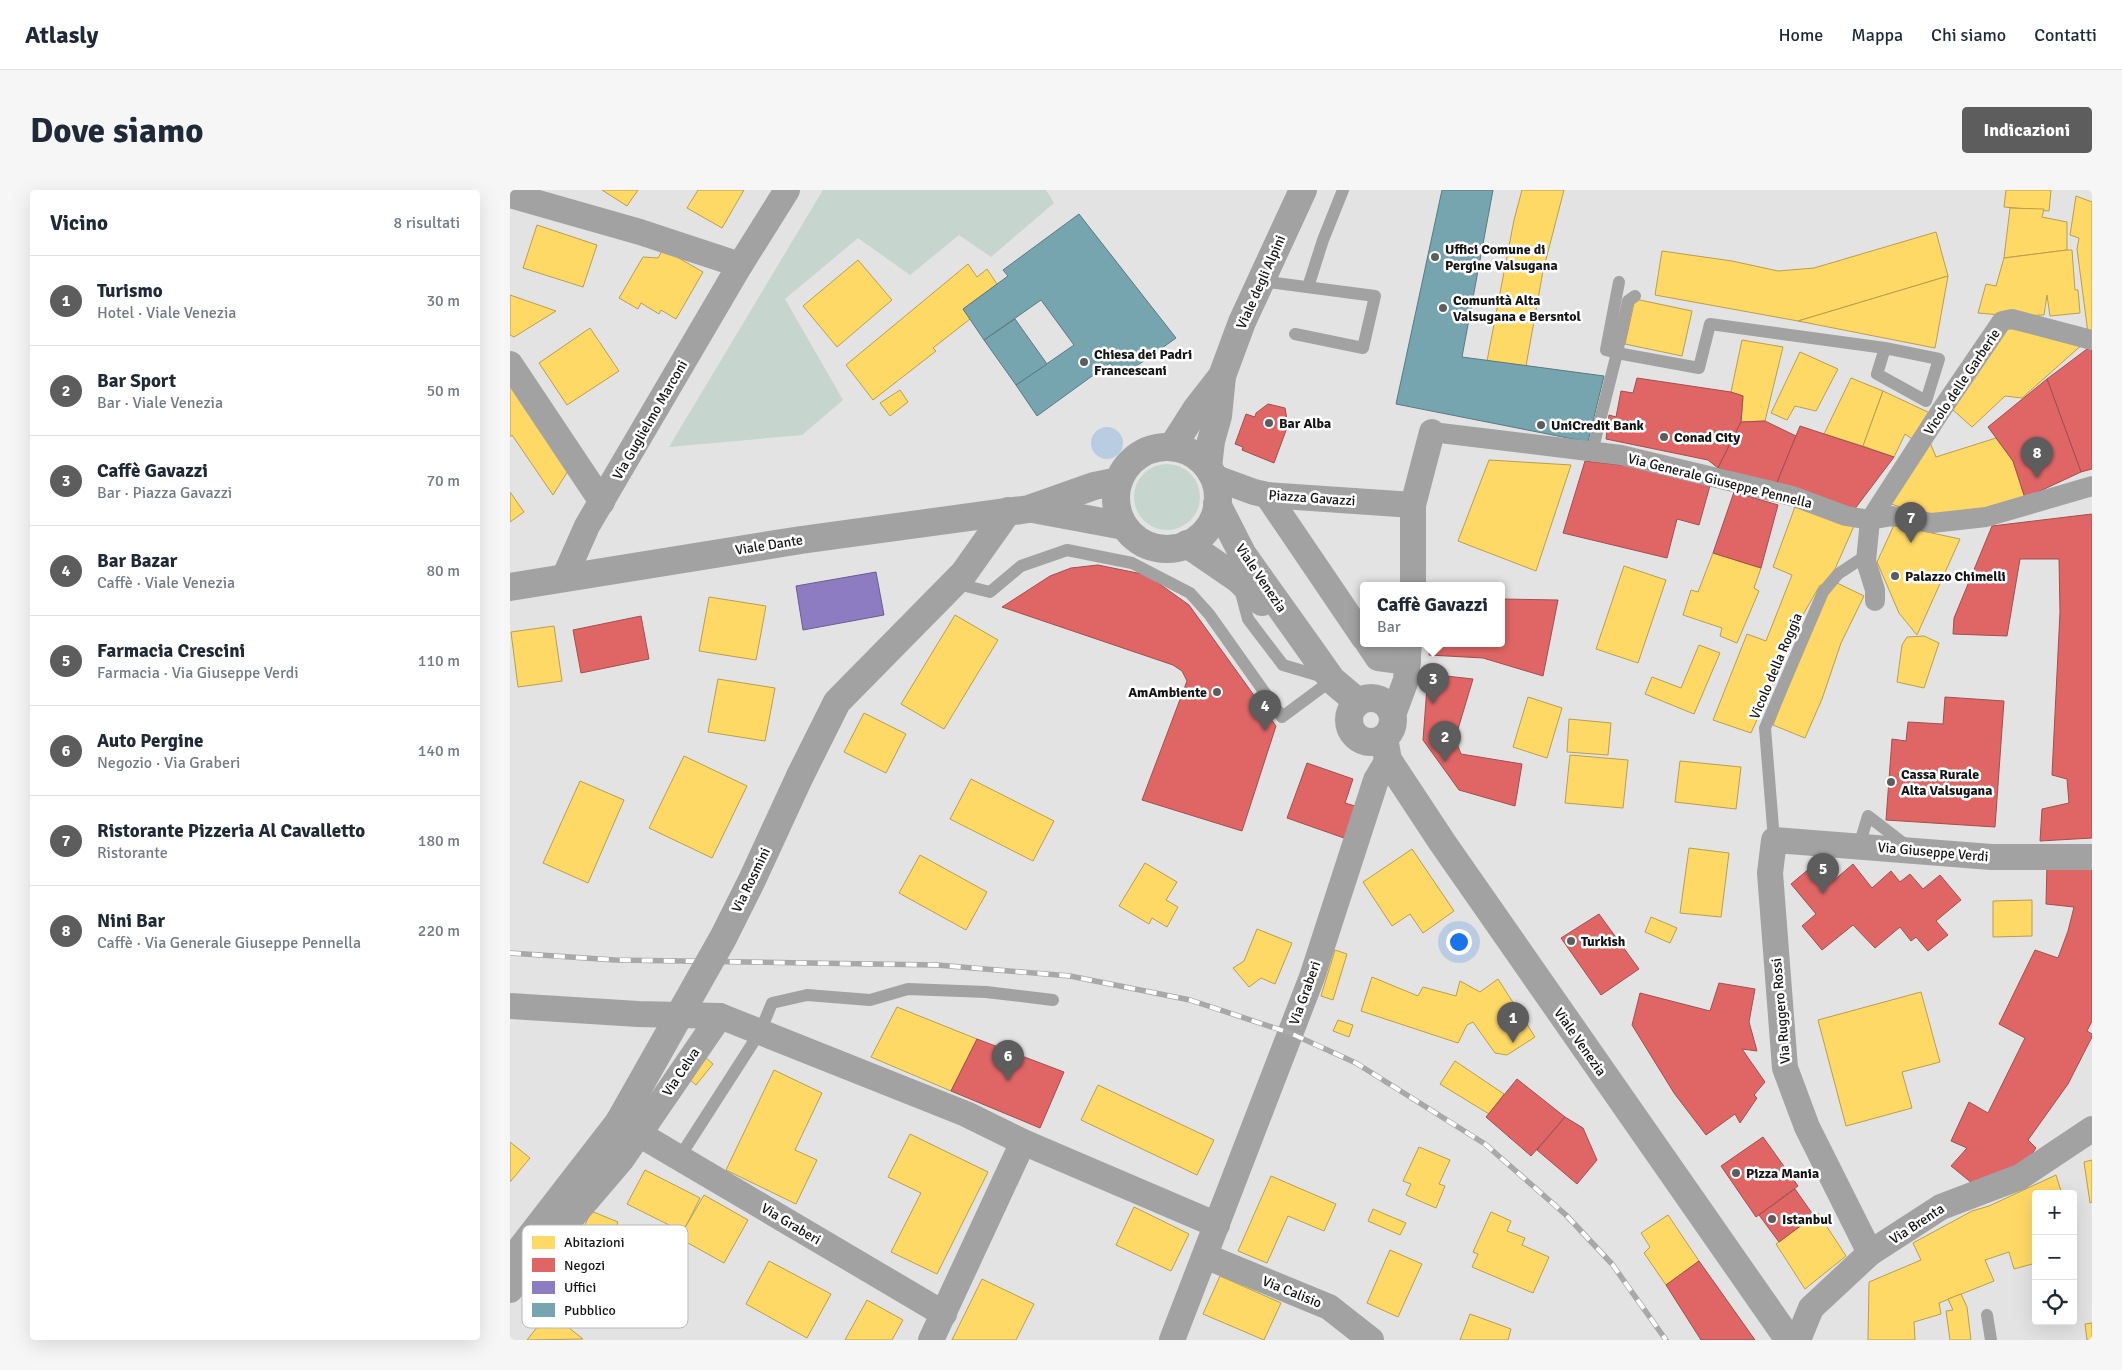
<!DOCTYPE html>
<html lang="it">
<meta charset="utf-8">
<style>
:root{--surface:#fff;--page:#f6f6f7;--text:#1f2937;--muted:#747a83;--line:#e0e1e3;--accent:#5d5d5d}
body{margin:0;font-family:Signika,sans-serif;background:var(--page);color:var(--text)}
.controls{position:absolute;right:15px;bottom:15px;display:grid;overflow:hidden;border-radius:5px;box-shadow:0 5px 20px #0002}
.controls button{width:45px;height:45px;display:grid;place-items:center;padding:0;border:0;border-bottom:1px solid var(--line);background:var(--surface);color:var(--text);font:25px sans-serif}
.you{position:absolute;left:948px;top:751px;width:18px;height:18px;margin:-12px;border:4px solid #fff;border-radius:50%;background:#1a73e8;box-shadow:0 0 0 8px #1a73e833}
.badge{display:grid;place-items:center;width:32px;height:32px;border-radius:50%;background:var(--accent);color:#fff;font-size:16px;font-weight:700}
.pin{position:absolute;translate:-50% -41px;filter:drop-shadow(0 1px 2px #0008)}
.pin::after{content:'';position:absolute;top:26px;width:18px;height:15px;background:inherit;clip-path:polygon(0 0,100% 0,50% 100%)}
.popup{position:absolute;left:850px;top:392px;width:145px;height:65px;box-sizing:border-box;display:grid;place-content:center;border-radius:5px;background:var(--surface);filter:drop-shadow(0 1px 4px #0005);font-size:16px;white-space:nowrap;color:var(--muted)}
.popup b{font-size:19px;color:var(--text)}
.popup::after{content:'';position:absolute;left:50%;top:100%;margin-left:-10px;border:10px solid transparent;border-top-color:var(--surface)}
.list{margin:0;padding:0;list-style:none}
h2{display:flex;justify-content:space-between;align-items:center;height:65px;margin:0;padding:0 20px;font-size:21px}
h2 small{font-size:16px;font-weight:400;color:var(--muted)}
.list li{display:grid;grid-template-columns:32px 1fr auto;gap:15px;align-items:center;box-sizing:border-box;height:90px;padding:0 20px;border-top:1px solid var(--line)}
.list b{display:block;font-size:19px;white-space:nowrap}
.list p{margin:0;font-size:16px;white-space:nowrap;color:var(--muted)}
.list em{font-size:16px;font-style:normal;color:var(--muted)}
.icon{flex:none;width:28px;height:28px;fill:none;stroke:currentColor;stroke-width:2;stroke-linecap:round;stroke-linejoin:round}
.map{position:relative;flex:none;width:1582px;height:1150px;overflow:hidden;border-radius:5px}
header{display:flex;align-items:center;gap:30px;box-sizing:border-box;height:70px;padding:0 25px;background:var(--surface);border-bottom:1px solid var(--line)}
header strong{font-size:24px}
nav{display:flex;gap:28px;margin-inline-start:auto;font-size:18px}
.intro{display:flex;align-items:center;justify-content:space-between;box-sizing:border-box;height:120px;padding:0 30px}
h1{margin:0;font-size:35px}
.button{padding:12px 22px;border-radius:5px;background:var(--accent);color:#fff;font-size:18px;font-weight:700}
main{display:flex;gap:30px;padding:0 30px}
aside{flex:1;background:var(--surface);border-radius:5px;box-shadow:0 5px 20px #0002}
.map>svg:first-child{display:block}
.green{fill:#c6d5ce}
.water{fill:#b8cce2}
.homes{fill:#ffd966;stroke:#b99e4e}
.shops{fill:#e06666;stroke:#a34e4e}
.offices{fill:#8e7cc3;stroke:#6a5d8f}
.public{fill:#76a5af;stroke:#597a81}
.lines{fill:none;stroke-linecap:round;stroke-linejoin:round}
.service{stroke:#a2a2a2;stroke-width:12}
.pedestrian{stroke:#a2a2a2;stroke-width:20}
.minor{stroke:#a2a2a2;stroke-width:26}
.tertiary{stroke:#a2a2a2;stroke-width:28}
.secondary{stroke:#a2a2a2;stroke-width:28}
.rail-casing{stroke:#a8a8a8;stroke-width:5.5}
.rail{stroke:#fff;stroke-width:4;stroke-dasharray:11;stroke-linecap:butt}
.tertiary-bridge{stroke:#a2a2a2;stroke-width:28}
.poi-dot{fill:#5d5d5d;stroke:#fff;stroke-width:2}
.labels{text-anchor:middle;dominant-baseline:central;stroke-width:5;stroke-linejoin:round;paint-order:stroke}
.poi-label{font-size:14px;font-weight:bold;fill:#151515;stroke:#fff;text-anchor:start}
.street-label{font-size:14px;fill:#151515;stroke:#fff}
.key{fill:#fff;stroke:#b9b9b9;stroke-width:1}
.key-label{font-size:14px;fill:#151515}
</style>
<header>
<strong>Atlasly</strong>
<nav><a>Home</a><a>Mappa</a><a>Chi siamo</a><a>Contatti</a></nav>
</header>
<div class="intro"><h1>Dove siamo</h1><a class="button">Indicazioni</a></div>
<main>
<aside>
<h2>Vicino<small>8 risultati</small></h2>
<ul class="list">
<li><span class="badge">1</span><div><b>Turismo</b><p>Hotel · Viale Venezia</p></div><em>30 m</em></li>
<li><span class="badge">2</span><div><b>Bar Sport</b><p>Bar · Viale Venezia</p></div><em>50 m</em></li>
<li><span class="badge">3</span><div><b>Caffè Gavazzi</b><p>Bar · Piazza Gavazzi</p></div><em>70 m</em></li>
<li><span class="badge">4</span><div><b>Bar Bazar</b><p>Caffè · Viale Venezia</p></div><em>80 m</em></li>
<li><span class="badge">5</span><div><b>Farmacia Crescini</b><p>Farmacia · Via Giuseppe Verdi</p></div><em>110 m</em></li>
<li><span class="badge">6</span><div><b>Auto Pergine</b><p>Negozio · Via Graberi</p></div><em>140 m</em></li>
<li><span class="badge">7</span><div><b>Ristorante Pizzeria Al Cavalletto</b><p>Ristorante</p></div><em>180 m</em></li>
<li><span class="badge">8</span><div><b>Nini Bar</b><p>Caffè · Via Generale Giuseppe Pennella</p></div><em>220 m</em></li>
</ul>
</aside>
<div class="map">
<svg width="1582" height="1150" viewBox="0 0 1582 1150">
<rect width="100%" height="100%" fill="#e3e3e3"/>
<g class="green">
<path d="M313 0H536L544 13 481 67 449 45 400 85 348 48 275 109 333 210 292 245 159 257Z"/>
<circle cx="657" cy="307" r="33"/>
</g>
<circle class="water" cx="597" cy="253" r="16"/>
<g class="homes">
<path d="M92 0H128L117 16Z"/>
<path d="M188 0H234L212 38 177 18Z"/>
<path d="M1012 0H1054L1033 81 1016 176 977 171 1004 30Z"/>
<path d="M1496 0H1541L1539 21 1494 17Z"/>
<path d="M1566 6 1582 12V143H1578L1567 59 1569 48 1560 45Z"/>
<path d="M1500 18 1534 19 1532 27 1557 32V60L1494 68Z"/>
<path d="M27 35 87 55 73 97 13 78Z"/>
<path d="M1426 42 1438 86 1288 131 1145 105 1152 61 1222 71 1268 81 1304 78Z"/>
<path d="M153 59 193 82 166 129 151 120 149 124 131 113 128 119 109 108 133 67 148 68Z"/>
<path d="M1557 60H1562L1565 100H1568L1570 123 1540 126 1537 105 1534 125 1503 126 1468 123 1476 94 1486 96 1494 68Z"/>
<path d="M348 70 382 110 327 157 293 116Z"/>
<path d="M458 74 467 87 477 79 487 94 453 119 460 129 423 158 426 161 363 210 336 175Z"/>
<path d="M1438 86 1425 158 1288 131Z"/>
<path d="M0 105 46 121 4 147 0 145Z"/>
<path d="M1125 109 1182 121 1172 166 1115 154Z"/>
<path d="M1503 131 1574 153 1512 208 1495 206 1462 237 1442 219Z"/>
<path d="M80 138 109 181 57 215 29 173Z"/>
<path d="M1232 150 1273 157 1255 231 1231 232 1233 206 1221 202Z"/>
<path d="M1290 162 1328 179 1306 221 1285 216 1277 230 1261 223Z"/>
<path d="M0 183 61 276 43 305 2 245 0 247Z"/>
<path d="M1341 188 1373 201 1353 256 1314 244Z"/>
<path d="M390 200 398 212 380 226 370 213Z"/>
<path d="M1373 201 1422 224 1405 251 1395 244 1384 267 1353 256Z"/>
<path d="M1486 248 1503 271 1515 308 1465 321 1418 326 1381 314 1419 250 1426 267Z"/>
<path d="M979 270 1061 275 1026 381 948 351Z"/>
<path d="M0 302 14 322 0 332Z"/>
<path d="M1286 314 1344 336 1317 397 1310 395 1294 423 1241 543 1203 530 1237 444 1256 451 1282 385 1263 377Z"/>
<path d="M1384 335 1450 349 1407 445 1389 423 1367 372Z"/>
<path d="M1203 363 1251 378 1244 398 1249 401 1227 453 1210 446 1212 438 1173 425 1181 400 1188 402Z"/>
<path d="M1114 376 1156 390 1128 473 1086 459Z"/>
<path d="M1323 391 1354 406 1331 453 1312 509 1295 548 1263 535 1300 441Z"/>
<path d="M199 407 256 416 246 470 189 461Z"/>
<path d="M445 425 488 450 434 539 391 514Z"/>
<path d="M44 436 52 491 8 497 1 442Z"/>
<path d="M1414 446 1429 453 1414 498 1387 492 1392 455 1397 447Z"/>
<path d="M1189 455 1210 463 1184 524 1135 504 1142 487 1171 498Z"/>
<path d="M208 489 265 498 255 551 198 542Z"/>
<path d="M1018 507 1052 518 1037 568 1003 557Z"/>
<path d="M354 523 396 544 376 583 334 562Z"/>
<path d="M1059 529 1101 533 1098 565 1057 562Z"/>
<path d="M1060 565 1118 570 1113 618 1055 613Z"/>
<path d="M174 566 237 596 202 668 139 638Z"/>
<path d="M1170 571 1231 577 1226 619 1165 612Z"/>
<path d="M461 589 544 631 523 671 440 629Z"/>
<path d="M70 591 114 610 78 693 33 673Z"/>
<path d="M1179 658 1219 663 1211 727 1170 723Z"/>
<path d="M902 659 944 721 913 743 900 724 882 736 853 692Z"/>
<path d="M410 665 477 702 456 740 389 703Z"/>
<path d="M635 673 667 692 656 710 668 717 657 737 642 728 639 734 609 716Z"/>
<path d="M1522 710V746L1483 747V711Z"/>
<path d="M1141 727 1167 738 1160 753 1135 742Z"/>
<path d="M747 739 782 753 765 794 751 788 739 797 723 778 734 771Z"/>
<path d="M825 760 837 764 823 810 811 806Z"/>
<path d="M862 787 908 806 913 797 946 806 950 791 970 802 988 789 1025 847 997 865 985 863 963 832 957 835 948 853 851 821Z"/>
<path d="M1411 802 1430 872 1392 882 1402 918 1336 936 1308 830Z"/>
<path d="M387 817 467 849 441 901 361 867Z"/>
<path d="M828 830 843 835 839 847 823 841Z"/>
<path d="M196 868 203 874 186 895 179 889Z"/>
<path d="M945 871 994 904 979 924 930 894Z"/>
<path d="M264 880 312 903 285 960 307 970 286 1014 216 980Z"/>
<path d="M588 895 704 950 687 985 571 930Z"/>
<path d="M400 944 478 982 427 1084 381 1062 411 1003 378 987Z"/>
<path d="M0 952 20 968 0 992Z"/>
<path d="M909 957 940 970 929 994 935 996 926 1018 896 1005 901 994 893 991Z"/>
<path d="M1582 970V1012L1580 1013 1574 972Z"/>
<path d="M135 980 190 1008 173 1042 117 1014Z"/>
<path d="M1546 985 1552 1004H1526V1073L1504 1079 1499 1062 1475 1070 1484 1091 1429 1113 1431 1124 1404 1132 1405 1150H1358L1359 1092 1411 1070 1403 1053 1462 1021 1479 1016Z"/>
<path d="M761 986 826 1014 814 1041 778 1026 757 1073 728 1061Z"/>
<path d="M194 1005 238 1030 214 1073 169 1048Z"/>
<path d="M624 1017 679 1044 661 1081 606 1055Z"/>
<path d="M863 1019 896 1033 890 1045 858 1031Z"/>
<path d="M81 1021 108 1032 95 1062 68 1051Z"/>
<path d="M981 1022 1001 1031 997 1041 1015 1048 1012 1055 1039 1067 1023 1103 962 1077 968 1064 963 1062Z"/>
<path d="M1308 1023 1336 1066 1295 1099 1266 1054Z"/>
<path d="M1158 1025 1189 1071 1156 1095 1134 1063 1140 1057 1131 1043Z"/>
<path d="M48 1056 80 1074 61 1108 29 1089Z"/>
<path d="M880 1060 912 1074 888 1127 857 1113Z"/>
<path d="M259 1071 321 1104 297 1148 236 1114Z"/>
<path d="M710 1086 771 1113 754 1150 693 1124Z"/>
<path d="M472 1089 524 1114 506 1150H442Z"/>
<path d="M1451 1104 1457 1117 1461 1150H1440L1436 1121 1443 1120 1438 1109Z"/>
<path d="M357 1110 393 1130 382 1150H335Z"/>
<path d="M39 1122 73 1149 17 1150Z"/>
<path d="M960 1124 1001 1139 998 1150H950Z"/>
<path d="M1582 1133V1150H1577L1575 1134Z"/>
</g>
<g class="shops">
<path d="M1577 159H1582V279L1571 282 1537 189Z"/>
<path d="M1127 188 1221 202 1233 206 1231 232 1208 278 1198 270 1096 249 1099 225 1106 227 1111 201 1123 203Z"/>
<path d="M1537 189 1571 282 1515 308 1503 271 1478 237Z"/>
<path d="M758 214 775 218 778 235 764 273 732 260 733 257 725 254 736 224 745 227 746 223Z"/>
<path d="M1255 231 1286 246 1266 295 1208 278 1231 232Z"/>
<path d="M1290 236 1384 267 1344 320 1266 295Z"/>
<path d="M1075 271 1138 278 1201 292 1189 335 1167 329 1157 368 1053 343Z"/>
<path d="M1224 302 1268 315 1251 378 1203 363Z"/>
<path d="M1582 324V648L1530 651 1532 619 1559 613 1557 589 1542 585 1550 422 1549 369H1510L1497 446 1443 444 1444 428 1482 336Z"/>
<path d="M588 375 637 385 679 415 766 536 732 641 632 610 677 491 672 481 663 475 492 417 540 386 561 378Z"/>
<path d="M992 409 1048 410 1033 486 973 468 919 465 920 453H992Z"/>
<path d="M131 426 139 469 71 483 63 440Z"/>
<path d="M918 484 963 489 945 549 951 564 1012 574 1005 616 949 600 913 550Z"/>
<path d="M1435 507 1494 511 1485 637 1376 630 1382 549 1396 551 1398 532 1433 534Z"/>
<path d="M797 573 843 589 835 613 845 616 834 648 777 628Z"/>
<path d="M1306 673 1322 692 1343 674 1362 698 1381 681 1390 692 1400 684 1413 699 1430 685 1451 710 1426 731 1438 745 1418 761 1406 747 1401 751 1390 737 1365 758 1343 735 1312 760 1292 736 1306 724 1281 694Z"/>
<path d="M1537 673 1582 677V831L1577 841 1582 844V847L1558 894 1518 950 1526 958 1517 971 1468 998 1441 976 1457 958 1441 951 1459 912 1478 923 1515 848 1489 834 1525 760 1548 768 1558 741 1564 717 1536 714Z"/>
<path d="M1089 724 1129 779 1091 805 1051 748Z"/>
<path d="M1209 793 1245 799 1239 832 1247 861 1232 859 1255 892 1244 905 1247 908 1230 933 1225 924 1196 945 1164 903 1122 835 1130 803 1200 821Z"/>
<path d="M467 849 554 882 530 938 441 901Z"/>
<path d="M1007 889 1055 927 1021 966 976 927Z"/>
<path d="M1055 927 1073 938 1087 970 1067 994 1027 960Z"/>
<path d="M1253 947 1288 996 1246 1027 1211 976Z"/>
<path d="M1285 999 1304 1026 1269 1052 1249 1025Z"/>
<path d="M1189 1071 1211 1102 1245 1150H1191L1156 1095Z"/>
</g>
<path class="offices" d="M366 382 374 425 293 440 286 396Z"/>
<g class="public">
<path d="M932 0H983L952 167 1094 186 1078 252 886 214Z"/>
<path d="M569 24 666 148 611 187 600 173 527 226 506 195 564 155 531 110 474 150 453 119 498 86 493 80Z"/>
<path d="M505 129 537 174 506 195 474 150Z"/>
</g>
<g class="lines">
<g class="service">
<path d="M751 91 865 106 853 158 785 144"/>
<path d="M1109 92 1096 160 1107 163 1118 111 1125 106"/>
<path d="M798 97 813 50 833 0"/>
<path d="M1082 262 1107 163 1189 178 1200 134 1375 158 1429 169 1416 211 1367 184 1375 158"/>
<path d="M444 393 480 402 511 376 557 360 622 373 680 403 699 424 772 527 822 490"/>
<path d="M730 399 738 429 773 475 817 488"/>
<path d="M1264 650 1255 538 1313 402 1328 384 1357 365"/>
<path d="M1349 656 1358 626 1397 656"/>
<path d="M169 968 250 842 262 813 297 805 360 810 398 799 476 802 543 810"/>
<path d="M1477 1125 1481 1150"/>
</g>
<g class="pedestrian">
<path d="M922 242 1111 265 1282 306 1336 326 1360 330 1382 326 1422 333 1476 327 1582 296"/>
<path d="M1365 411V400L1356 371 1360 330 1430 222 1492 131 1502 129 1582 150"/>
</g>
<g class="minor">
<path d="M0 5 130 42 230 75"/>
<path d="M0 174 92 312"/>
<path d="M703 287 744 302 757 305 903 315"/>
<path d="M757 305 854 448"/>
<path d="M54 388 77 336 230 75 277 0"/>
<path d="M903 395V315L922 242"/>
<path d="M858 453 868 468 898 472"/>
<path d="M883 525 896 490 899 453"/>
<path d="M0 816 128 824 210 826 456 924 513 952 707 1035"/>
<path d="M129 944 434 1124"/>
<path d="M1360 1063 1297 937 1275 878 1260 683 1264 650 1481 667H1582"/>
<path d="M695 1066 819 1117 861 1150"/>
<path d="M0 1100 112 969 210 826"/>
<path d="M421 1150 513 952"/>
<path d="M662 1150 802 787 866 590 878 570"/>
<path d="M1288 1150 1301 1118 1360 1063 1431 1017 1510 987 1582 939"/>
</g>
<g class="tertiary">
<path d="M290 586 327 512 454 383 498 321"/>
<path d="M0 1073 109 932"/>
</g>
<g class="secondary">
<path d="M662 257 687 218 712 186"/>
<circle cx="657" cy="308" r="51"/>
<path d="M698 277 701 251 708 226 712 186 732 132 793 0"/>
<path d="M707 314 733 365 800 459 822 490 848 512"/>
<path d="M523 319 614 336"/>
<path d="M677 354 728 389 752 412"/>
<path d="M0 397 291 350 519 319 584 296 609 291"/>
<circle cx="861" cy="530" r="22"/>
<path d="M874 548 878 570 932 652 1279 1150"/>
</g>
<g class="rail-casing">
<path id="rail" d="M0 763 105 770 427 775 560 786 680 810 780 843 846 873 975 954 1056 1025 1102 1074 1156 1150"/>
</g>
<use href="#rail" class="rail"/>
<path class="tertiary-bridge" d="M109 932 213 748 242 690 290 586"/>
</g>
<g class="poi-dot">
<circle cx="925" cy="67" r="5"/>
<circle cx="933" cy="118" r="5"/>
<circle cx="574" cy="172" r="5"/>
<circle cx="759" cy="233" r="5"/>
<circle cx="1031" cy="235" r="5"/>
<circle cx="1154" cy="247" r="5"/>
<circle cx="1385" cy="386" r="5"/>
<circle cx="707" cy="502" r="5"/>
<circle cx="1381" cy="592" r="5"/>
<circle cx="1061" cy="751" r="5"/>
<circle cx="1226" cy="983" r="5"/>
<circle cx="1262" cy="1029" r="5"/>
</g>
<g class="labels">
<g class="poi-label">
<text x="935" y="59">Uffici Comune di<tspan x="935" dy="16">Pergine Valsugana</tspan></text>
<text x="943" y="110">Comunità Alta<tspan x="943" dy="16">Valsugana e Bersntol</tspan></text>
<text x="584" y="164">Chiesa dei Padri<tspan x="584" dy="16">Francescani</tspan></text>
<text x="769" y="233">Bar Alba</text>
<text x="1041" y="235">UniCredit Bank</text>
<text x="1164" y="247">Conad City</text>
<text x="1395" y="386">Palazzo Chimelli</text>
<text x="697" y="502" text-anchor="end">AmAmbiente</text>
<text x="1391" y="584">Cassa Rurale<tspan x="1391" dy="16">Alta Valsugana</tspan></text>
<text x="1071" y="751">Turkish</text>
<text x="1236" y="983">Pizza Mania</text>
<text x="1272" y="1029">Istanbul</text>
</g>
<g class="street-label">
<text transform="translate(751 92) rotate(-66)">Viale degli Alpini</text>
<text transform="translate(1452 192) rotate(-56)">Vicolo delle Garberie</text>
<text transform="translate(140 230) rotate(-60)">Via Guglielmo Marconi</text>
<text transform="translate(1210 291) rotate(14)">Via Generale Giuseppe Pennella</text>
<text transform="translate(802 308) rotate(4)">Piazza Gavazzi</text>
<text transform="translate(259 355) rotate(-9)">Viale Dante</text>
<text transform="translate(751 388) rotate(56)">Viale Venezia</text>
<text transform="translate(1266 476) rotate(-67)">Vicolo della Roggia</text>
<text transform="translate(1423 662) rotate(5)">Via Giuseppe Verdi</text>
<text transform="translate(241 690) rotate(-64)">Via Rosmini</text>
<text transform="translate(795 803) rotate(-70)">Via Graberi</text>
<text transform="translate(1271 821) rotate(-95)">Via Ruggero Rossi</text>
<text transform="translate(1070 852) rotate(55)">Viale Venezia</text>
<text transform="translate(171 882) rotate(-56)">Via Celva</text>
<text transform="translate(281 1034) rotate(31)">Via Graberi</text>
<text transform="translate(1407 1034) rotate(-33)">Via Brenta</text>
<text transform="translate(782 1102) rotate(22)">Via Calisio</text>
</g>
</g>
<rect x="12" y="1035" width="166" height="103" rx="8" class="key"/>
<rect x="22" y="1046" width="23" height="13" fill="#ffd966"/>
<rect x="22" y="1068" width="23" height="14" fill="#e06666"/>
<rect x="22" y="1091" width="23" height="13" fill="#8e7cc3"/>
<rect x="22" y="1113" width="23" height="14" fill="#76a5af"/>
<g class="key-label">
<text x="54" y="1057">Abitazioni</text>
<text x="54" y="1080">Negozi</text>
<text x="54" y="1102">Uffici</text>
<text x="54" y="1125">Pubblico</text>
</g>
</svg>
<div class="controls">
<button>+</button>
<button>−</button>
<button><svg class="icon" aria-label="locate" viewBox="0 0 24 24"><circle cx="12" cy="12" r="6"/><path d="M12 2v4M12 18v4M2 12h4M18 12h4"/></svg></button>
</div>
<div class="you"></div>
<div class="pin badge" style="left:1003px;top:853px">1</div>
<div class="pin badge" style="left:935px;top:572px">2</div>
<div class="pin badge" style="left:923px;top:514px">3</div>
<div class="popup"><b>Caffè Gavazzi</b>Bar</div>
<div class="pin badge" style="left:755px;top:541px">4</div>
<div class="pin badge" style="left:1313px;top:704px">5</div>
<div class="pin badge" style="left:498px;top:891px">6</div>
<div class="pin badge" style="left:1401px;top:353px">7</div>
<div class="pin badge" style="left:1527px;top:288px">8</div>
</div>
</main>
